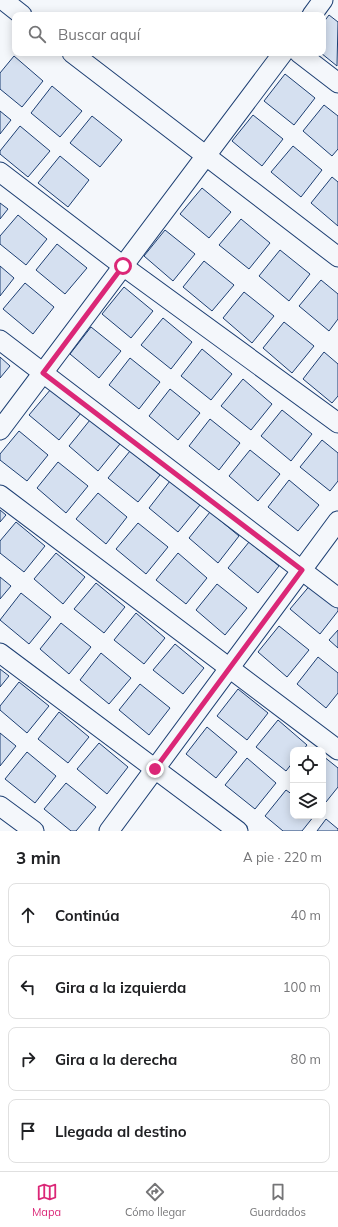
<!DOCTYPE html>
<html lang="es">
<meta charset="utf-8">
<style>
:root{--surface:#fff;--page:#f6f6f6;--text:#202124;--muted:#757577;--line:#e0e0e0;--accent:#db2777}
body{margin:0;font-family:Mulish,sans-serif;background:var(--page);color:var(--text)}
.controls{position:absolute;right:12px;bottom:12px;display:grid;overflow:hidden;border-radius:8px;box-shadow:0 2px 10px #0003}
.controls button{width:36px;height:36px;display:grid;place-items:center;padding:0;border:0;border-bottom:1px solid var(--line);background:var(--surface);color:var(--text);font:20px sans-serif}
.stop{position:absolute;width:12px;height:12px;margin:-9px;border:3px solid #db2777;border-radius:50%;background:#fff}
.stop.end{background:#db2777;border-color:#fff;box-shadow:0 1px 4px #0008}
.list{margin:0;padding:0;list-style:none}
h2{display:flex;justify-content:space-between;align-items:center;height:52px;margin:0;padding:0 16px;font-size:17px}
h2 small{font-size:13px;font-weight:400;color:var(--muted)}
.list li{display:grid;grid-template-columns:26px 1fr auto;gap:12px;align-items:center;box-sizing:border-box;height:64px;margin:0 8px 8px;padding:0 8px;border:1px solid var(--line);border-radius:8px}
.list b{display:block;font-size:15px;white-space:nowrap}
.list em{font-size:13px;font-style:normal;color:var(--muted)}
.icon{flex:none;width:22px;height:22px;fill:none;stroke:currentColor;stroke-width:2;stroke-linecap:round;stroke-linejoin:round}
.map{position:relative;flex:none;width:338px;height:831px;overflow:hidden}
.search{position:absolute;background:var(--surface);box-shadow:0 2px 10px #0003;left:12px;right:12px;top:12px;height:44px;display:flex;align-items:center;gap:10px;box-sizing:border-box;padding:0 14px;border-radius:8px;color:var(--muted);font-size:15px}
.sheet{height:340px;background:var(--surface)}
nav{display:flex;justify-content:space-around;align-items:center;box-sizing:border-box;height:56px;border-top:1px solid var(--line);background:var(--surface);font-size:11px;color:var(--muted)}
nav a{display:grid;justify-items:center;gap:2px}
nav .on{color:var(--accent)}
.map>svg:first-child{display:block}
.building{fill:#d5e0f0;stroke:#1d3f73}
.lines{fill:none;stroke-linecap:round;stroke-linejoin:round}
.street-casing{stroke:#1d3f73;stroke-width:21}
.street{stroke:#f4f7fb;stroke-width:19}
.route{stroke:#db2777;stroke-width:5}
</style>
<div class="map">
<svg width="338" height="831" viewBox="0 0 338 831">
<rect width="100%" height="100%" fill="#f4f7fb"/>
<g class="building">
<path d="M329 15 338 22 337 66 321 53H323V23Z"/>
<path d="M14 56 43 81 22 107 0 89V73Z"/>
<path d="M285 74 315 98 294 125 264 101Z"/>
<path d="M52 86 82 111 60 137 31 113Z"/>
<path d="M324 105 338 116V149L332 156 303 131Z"/>
<path d="M0 111 11 120 0 134Z"/>
<path d="M253 115 283 139 262 166 232 141Z"/>
<path d="M92 116 122 140 100 167 70 143Z"/>
<path d="M20 126 50 151 28 177 0 154V151Z"/>
<path d="M293 146 322 170 301 197 271 172Z"/>
<path d="M60 156 89 180 68 207 38 183Z"/>
<path d="M332 177 338 182V226L311 203Z"/>
<path d="M202 188 231 212 209 238 180 214Z"/>
<path d="M0 203 8 209 0 219Z"/>
<path d="M18 215 47 239 26 265 0 244V236Z"/>
<path d="M241 219 270 243 249 269 219 245Z"/>
<path d="M165 230 195 254 173 281 144 256Z"/>
<path d="M57 244 87 268 65 294 36 270Z"/>
<path d="M280 250 310 274 289 301 259 276Z"/>
<path d="M204 261 234 285 212 311 183 287Z"/>
<path d="M0 266 14 278 0 296Z"/>
<path d="M321 280 338 294V319L329 331 299 306Z"/>
<path d="M25 283 54 307 33 334 3 309Z"/>
<path d="M124 287 153 311 131 338 102 314Z"/>
<path d="M244 292 274 316 252 343 223 318Z"/>
<path d="M163 318 192 342 171 369 141 345Z"/>
<path d="M284 322 314 346 292 373 263 348Z"/>
<path d="M91 327 121 351 99 378 70 354Z"/>
<path d="M202 349 232 374 211 400 181 376Z"/>
<path d="M324 352 338 364V396L332 403 303 379Z"/>
<path d="M0 357 10 366 0 378Z"/>
<path d="M130 358 160 382 139 409 109 385Z"/>
<path d="M243 379 272 404 251 430 221 406Z"/>
<path d="M51 389 81 413 59 440 29 415Z"/>
<path d="M170 389 200 413 178 440 149 416Z"/>
<path d="M282 410 312 434 291 461 261 436Z"/>
<path d="M210 419 240 443 219 470 189 446Z"/>
<path d="M90 420 120 444 98 471 69 446Z"/>
<path d="M19 431 48 455 27 481 0 460V454Z"/>
<path d="M322 440 338 453V481L330 491 300 467Z"/>
<path d="M250 450 280 474 258 501 229 476Z"/>
<path d="M130 451 160 475 138 502 108 478Z"/>
<path d="M58 462 88 486 66 513 37 488Z"/>
<path d="M289 480 319 505 298 531 268 507Z"/>
<path d="M170 481 200 505 178 532 149 508Z"/>
<path d="M98 493 127 517 106 544 76 519Z"/>
<path d="M0 510 6 515 0 522Z"/>
<path d="M210 512 239 536 218 563 189 538Z"/>
<path d="M16 522 45 546 24 572 0 553V541Z"/>
<path d="M138 523 168 547 146 574 116 549Z"/>
<path d="M249 542 279 566 258 593 228 568Z"/>
<path d="M56 553 85 577 63 604 34 579Z"/>
<path d="M178 553 207 578 186 604 156 580Z"/>
<path d="M0 577 11 586 0 599Z"/>
<path d="M96 583 125 607 104 633 74 609Z"/>
<path d="M312 583 338 604V611L320 634 290 609Z"/>
<path d="M217 584 247 608 225 635 196 610Z"/>
<path d="M21 593 51 617 29 644 0 620Z"/>
<path d="M136 613 165 638 144 664 114 640Z"/>
<path d="M61 623 91 647 69 674 40 649Z"/>
<path d="M279 626 309 650 287 677 258 652Z"/>
<path d="M338 630V648L329 640Z"/>
<path d="M175 644 204 668 183 694 153 670Z"/>
<path d="M101 653 131 678 109 704 80 680Z"/>
<path d="M318 657 338 673V693L326 708 297 684Z"/>
<path d="M0 669 9 676 0 687Z"/>
<path d="M19 682 49 706 27 733 0 710V706Z"/>
<path d="M140 684 170 708 149 735 119 710Z"/>
<path d="M238 689 268 713 247 740 217 716Z"/>
<path d="M59 712 89 737 68 763 38 739Z"/>
<path d="M278 720 307 745 303 750H293V762L286 771 256 747Z"/>
<path d="M207 727 237 752 216 778 186 754Z"/>
<path d="M0 733 16 746 0 766Z"/>
<path d="M99 743 128 767 107 794 77 769Z"/>
<path d="M27 752 56 776 35 803 5 779Z"/>
<path d="M323 756 338 768V787L326 802 323 800Z"/>
<path d="M247 758 276 783 255 809 225 785Z"/>
<path d="M66 783 96 807 76 831H71L44 809Z"/>
<path d="M286 790 293 795V816H314L302 831H283L265 816Z"/>
<path d="M326 819 338 829V831H317Z"/>
</g>
<g class="lines">
<g class="street-casing">
<g id="street">
<path d="M3 0 22 15"/>
<path d="M312 15 323 0"/>
<path d="M72 53 338 257"/>
<path d="M299 53 338 83"/>
<path d="M0 172 123 266 338 423"/>
<path d="M0 340 338 598"/>
<path d="M0 430 283 53"/>
<path d="M0 495 338 750"/>
<path d="M0 653 238 831"/>
<path d="M0 806 34 831"/>
<path d="M109 831 338 521"/>
</g>
</g>
<use href="#street" class="street"/>
</g>
<g class="lines">
<path class="route" d="M123 266 43 373 302 570 155 769"/>
</g>
</svg>
<div class="controls">
<button><svg class="icon" aria-label="locate" viewBox="0 0 24 24"><circle cx="12" cy="12" r="6"/><path d="M12 2v4M12 18v4M2 12h4M18 12h4"/></svg></button>
<button><svg class="icon" aria-label="layers" viewBox="0 0 24 24"><path d="M12 4l9 5-9 5-9-5zM3 14l9 5 9-5"/></svg></button>
</div>
<div class="stop" style="left:123px;top:266px"></div>
<div class="stop end" style="left:155px;top:769px"></div>
<div class="search"><svg class="icon" aria-label="search" viewBox="0 0 24 24"><circle cx="10" cy="10" r="6"/><path d="M15 15l6 6"/></svg>Buscar aquí</div>
</div>
<section class="sheet">
<h2>3 min<small>A pie · 220 m</small></h2>
<ul class="list">
<li><svg class="icon" aria-label="ahead" viewBox="0 0 24 24"><path d="M12 20V5M6 11l6-6 6 6"/></svg><div><b>Continúa</b></div><em>40 m</em></li>
<li><svg class="icon" aria-label="left" viewBox="0 0 24 24"><path d="M17 20v-9H6M10 6l-5 5 5 5"/></svg><div><b>Gira a la izquierda</b></div><em>100 m</em></li>
<li><svg class="icon" aria-label="right" viewBox="0 0 24 24"><path d="M7 20v-9h11M14 6l5 5-5 5"/></svg><div><b>Gira a la derecha</b></div><em>80 m</em></li>
<li><svg class="icon" aria-label="arrive" viewBox="0 0 24 24"><path d="M6 21V4h12l-3 4 3 4H6"/></svg><div><b>Llegada al destino</b></div></li>
</ul>
</section>
<nav>
<a class="on"><svg class="icon" aria-label="map" viewBox="0 0 24 24"><path d="M3 6l6-2 6 2 6-2v14l-6 2-6-2-6 2zM9 4v14M15 6v14"/></svg>Mapa</a>
<a><svg class="icon" aria-label="directions" viewBox="0 0 24 24"><path d="M12 3l9 9-9 9-9-9zM9 14v-3h6M13 9l2 2-2 2"/></svg>Cómo llegar</a>
<a><svg class="icon" aria-label="saved" viewBox="0 0 24 24"><path d="M7 4h10v16l-5-4-5 4z"/></svg>Guardados</a>
</nav>
